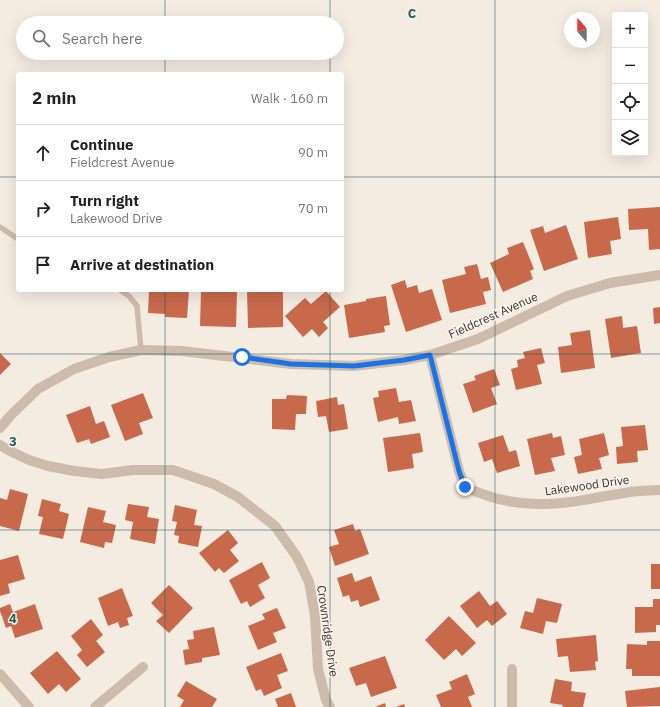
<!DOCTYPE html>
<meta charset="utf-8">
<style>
:root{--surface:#fff;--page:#f2f2f2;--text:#202124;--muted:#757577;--line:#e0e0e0}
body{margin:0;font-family:"IBM Plex Sans",sans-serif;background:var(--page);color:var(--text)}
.controls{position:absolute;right:12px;top:12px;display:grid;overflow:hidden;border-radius:4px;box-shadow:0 4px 16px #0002}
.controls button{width:36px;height:36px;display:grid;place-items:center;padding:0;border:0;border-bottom:1px solid var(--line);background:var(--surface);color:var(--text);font:20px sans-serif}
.compass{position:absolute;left:564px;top:12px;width:36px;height:36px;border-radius:50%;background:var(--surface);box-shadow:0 4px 16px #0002;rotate:339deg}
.stop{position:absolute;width:12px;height:12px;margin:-9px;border:3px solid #1a73e8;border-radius:50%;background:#fff}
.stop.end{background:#1a73e8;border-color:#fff;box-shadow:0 1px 4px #0008}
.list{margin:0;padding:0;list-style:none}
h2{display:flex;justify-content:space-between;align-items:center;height:52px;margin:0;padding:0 16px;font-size:17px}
h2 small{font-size:13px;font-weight:400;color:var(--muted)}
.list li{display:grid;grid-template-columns:26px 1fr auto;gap:12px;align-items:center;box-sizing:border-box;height:56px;padding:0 16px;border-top:1px solid var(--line)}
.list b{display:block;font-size:15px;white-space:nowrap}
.list p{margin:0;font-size:13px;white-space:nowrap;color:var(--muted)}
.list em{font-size:13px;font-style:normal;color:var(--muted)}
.icon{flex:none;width:22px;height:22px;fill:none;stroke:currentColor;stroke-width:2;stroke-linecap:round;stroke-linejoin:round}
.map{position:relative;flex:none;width:660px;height:707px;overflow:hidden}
.search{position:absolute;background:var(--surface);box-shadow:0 4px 16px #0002;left:16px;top:16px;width:328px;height:44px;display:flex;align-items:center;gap:10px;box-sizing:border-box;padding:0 14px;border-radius:22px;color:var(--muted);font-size:15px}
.panel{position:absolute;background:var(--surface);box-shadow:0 4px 16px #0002;left:16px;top:72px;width:328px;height:220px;border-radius:4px}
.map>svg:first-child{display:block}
.building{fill:#c8694b}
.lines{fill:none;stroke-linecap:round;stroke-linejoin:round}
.service{stroke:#cdbbac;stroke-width:5.5}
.minor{stroke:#cdbbac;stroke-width:10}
.route{stroke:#1a73e8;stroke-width:5}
.grid{fill:none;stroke:#1f5a5e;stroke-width:1;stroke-opacity:0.55}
.labels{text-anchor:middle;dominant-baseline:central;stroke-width:3;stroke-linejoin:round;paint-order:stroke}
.street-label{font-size:12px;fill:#3b302b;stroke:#fbf5ee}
.grid-label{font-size:13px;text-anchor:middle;font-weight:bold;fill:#1f5a5e;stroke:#fbf5ee;stroke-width:3;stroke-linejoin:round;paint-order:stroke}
</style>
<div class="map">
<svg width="660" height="707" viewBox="0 0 660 707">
<rect width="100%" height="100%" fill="#f4ebe1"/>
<g class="building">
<path d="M660 207V249L649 250 648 229 629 230 628 209Z"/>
<path d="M618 217 621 239 610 241 612 254 588 258 584 222Z"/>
<path d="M566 225 578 259 544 271 530 230 543 226 545 233Z"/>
<path d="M523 242 534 269 530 271 533 279 503 292 490 263 509 254 507 248Z"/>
<path d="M477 264 481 279 488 277 491 290 483 292 486 304 450 313 442 280 466 274 464 267Z"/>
<path d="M405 280 407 288 417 285 419 293 432 289 442 320 406 332 391 285Z"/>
<path d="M149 290H189L187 318 165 317V314L148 313Z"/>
<path d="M201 290H225V292H237L236 327 200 326Z"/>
<path d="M247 290H263V292H283V327L248 328Z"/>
<path d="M326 291 340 307 323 322 328 328 319 337 312 329 303 337 285 316 305 298 311 304Z"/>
<path d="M386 296 390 325 384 326 385 332 349 338 344 305 366 301V299Z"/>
<path d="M660 307V323L654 324 653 308Z"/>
<path d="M622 316 623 328 637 326 641 353 611 358 605 319Z"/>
<path d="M590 330 595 368 561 373 558 347 572 345 570 333Z"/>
<path d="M541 348 545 363 537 365 542 384 516 390 511 369 518 367 517 360 525 358 523 352Z"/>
<path d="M0 353 11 364 0 375Z"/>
<path d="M494 369 500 385 491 388 497 404 473 413 463 384 476 380 474 376Z"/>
<path d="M396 388 399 402 411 400 416 421 399 424 398 417 378 422 373 398 379 397 378 391Z"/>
<path d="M143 393 153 418 139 423 143 434 125 441 111 405Z"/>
<path d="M287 395 307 396 306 414H296L295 430 272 429V399H286Z"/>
<path d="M337 397 338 405 344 404 348 429 329 432 326 416 318 417 316 401Z"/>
<path d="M90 406 96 424 104 421 110 437 91 444 89 439 77 443 66 415Z"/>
<path d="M645 425 648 450 637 451 638 462 617 464 616 447 623 446 621 427Z"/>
<path d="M420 433 423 452 412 454 414 468 388 472 383 438Z"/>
<path d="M552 433 553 438 561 436 565 455 551 458 555 471 535 475 527 439Z"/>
<path d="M604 433 609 455 599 458 602 469 578 474 574 457 582 455 579 439Z"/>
<path d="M503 435 509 452 516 450 520 466 497 473 492 459 484 462 478 443Z"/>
<path d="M10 489 28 494 19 531 0 526V498L7 500Z"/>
<path d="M42 499 61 504 59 511 69 514 63 539 39 534 43 517 38 516Z"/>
<path d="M128 504 149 507 147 517 159 519 155 544 130 539 133 522 125 520Z"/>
<path d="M175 505 197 510 194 525 202 526 198 547 178 543 179 536 174 535 177 522 172 521Z"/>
<path d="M88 507 106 511 103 522 116 525 112 543 105 542 104 548 80 542Z"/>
<path d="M353 524 355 531 360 529 369 554 335 566 329 547 339 544 334 530Z"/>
<path d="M228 530 238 543 230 550 239 561 224 573 219 568 215 572 199 553Z"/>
<path d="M18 555 25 579 8 584 10 593 0 596V560Z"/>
<path d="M262 562 270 578 258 585 265 598 250 607 247 601 241 604 229 580Z"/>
<rect x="651" y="564" width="9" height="25"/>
<path d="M352 573 355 582 371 576 380 600 360 607 358 600 351 602 349 595 343 597 337 578Z"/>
<path d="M169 585 193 608 169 633 156 621 163 615 151 603Z"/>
<path d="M122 588 133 616 127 618 129 625 120 628 118 622 108 626 98 598Z"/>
<path d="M479 591 490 606 497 601 507 614 492 626 487 620 477 628 460 606Z"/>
<path d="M537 598 562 604 557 623 546 621 543 634 520 628 525 611 533 613Z"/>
<path d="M653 599H660V625H656V632L635 633V607H653Z"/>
<path d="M10 604 13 612 35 604 43 629 15 638 11 626 6 628 0 611V608Z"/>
<path d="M277 608 286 628 273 633 277 642 258 650 248 626 265 619 262 614Z"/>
<path d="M449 616 476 643 462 656 456 649 444 660 425 640Z"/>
<path d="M91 619 103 635 96 641 105 652 87 667 77 655 82 650 71 636Z"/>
<path d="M214 627 220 655 202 658V662L185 665 183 650 189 649 187 640 194 639 193 631Z"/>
<path d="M596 635 598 661 595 662 596 670 570 672 568 656 558 657 556 639Z"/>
<path d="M647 641H660V676H632V669H626L627 644 647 645Z"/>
<path d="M57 651 81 679 66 692 59 684 48 694 30 673Z"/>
<path d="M281 653 288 671 277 675 282 688 264 696 261 689 256 691 246 667Z"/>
<path d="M385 656 397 688 371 697 366 683 356 686 349 668Z"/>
<path d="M467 674 475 694 468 697 472 707H441L436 695 452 689 449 682Z"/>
<path d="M555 679 572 682 571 691 586 693 583 707H562L563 705 550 703Z"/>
<path d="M186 681 217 699 212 707H180L184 700 177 696Z"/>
<path d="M660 687V706L627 707 625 691Z"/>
<path d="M291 693 296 707H278L275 699Z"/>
<path d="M385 703 386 707H375Z"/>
<path d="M404 704 405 707H396Z"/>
</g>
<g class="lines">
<g class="service">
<path d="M0 227 18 239"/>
<path d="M120 290 129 296 137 306 141 350"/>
</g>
<g class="minor">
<path d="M430 355 459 471 465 487C489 498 518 505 545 504 577 504 607 494 639 491 646 490 653 491 660 490"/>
<path d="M0 428 11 415 38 389 74 369 109 357 141 350 182 351 291 364 354 366 404 360 430 355 478 339 567 296 610 283 660 275"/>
<path d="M0 445 10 451 29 460 48 466 74 471 102 474 133 470H173L214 484 238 497 275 526 297 557 309 582 315 616 318 669 326 700 330 707"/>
<path d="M0 674 29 707"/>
<path d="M95 707 143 667"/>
<path d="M512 707V669"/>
</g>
</g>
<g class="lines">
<path class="route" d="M242 357 291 364 354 366 404 360 430 355 459 471 465 487"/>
</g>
<path class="grid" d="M165 0V23M330 0V23M495 0V707M165 53V74M330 53V74M0 177H18M342 177H660M165 290V707M330 290V707M0 354H660M0 530H660"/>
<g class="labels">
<g class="street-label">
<text transform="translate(493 315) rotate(-24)">Fieldcrest Avenue</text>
<text transform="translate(587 485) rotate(-8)">Lakewood Drive</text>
<text transform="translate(328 631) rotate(82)">Crownridge Drive</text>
</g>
</g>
<g class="grid-label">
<text x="412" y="18">C</text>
<text x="13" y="446">3</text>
<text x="13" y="623">4</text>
</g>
</svg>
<div class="controls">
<button>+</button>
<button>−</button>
<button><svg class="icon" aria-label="locate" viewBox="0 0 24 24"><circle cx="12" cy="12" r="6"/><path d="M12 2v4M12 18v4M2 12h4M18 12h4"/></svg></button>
<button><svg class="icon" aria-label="layers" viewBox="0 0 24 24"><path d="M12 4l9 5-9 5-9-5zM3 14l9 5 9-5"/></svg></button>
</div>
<svg class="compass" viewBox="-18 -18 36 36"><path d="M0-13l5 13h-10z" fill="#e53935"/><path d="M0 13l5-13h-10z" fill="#757577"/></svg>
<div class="stop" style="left:242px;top:357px"></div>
<div class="stop end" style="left:465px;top:487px"></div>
<div class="search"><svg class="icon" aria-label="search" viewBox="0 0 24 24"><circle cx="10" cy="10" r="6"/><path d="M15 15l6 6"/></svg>Search here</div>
<section class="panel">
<h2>2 min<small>Walk · 160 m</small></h2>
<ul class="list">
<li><svg class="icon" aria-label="ahead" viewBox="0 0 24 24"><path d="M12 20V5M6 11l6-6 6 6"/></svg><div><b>Continue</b><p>Fieldcrest Avenue</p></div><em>90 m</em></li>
<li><svg class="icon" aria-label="right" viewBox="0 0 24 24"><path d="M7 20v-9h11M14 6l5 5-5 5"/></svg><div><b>Turn right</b><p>Lakewood Drive</p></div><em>70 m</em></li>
<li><svg class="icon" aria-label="arrive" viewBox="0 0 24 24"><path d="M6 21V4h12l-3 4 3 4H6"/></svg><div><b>Arrive at destination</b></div></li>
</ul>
</section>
</div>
